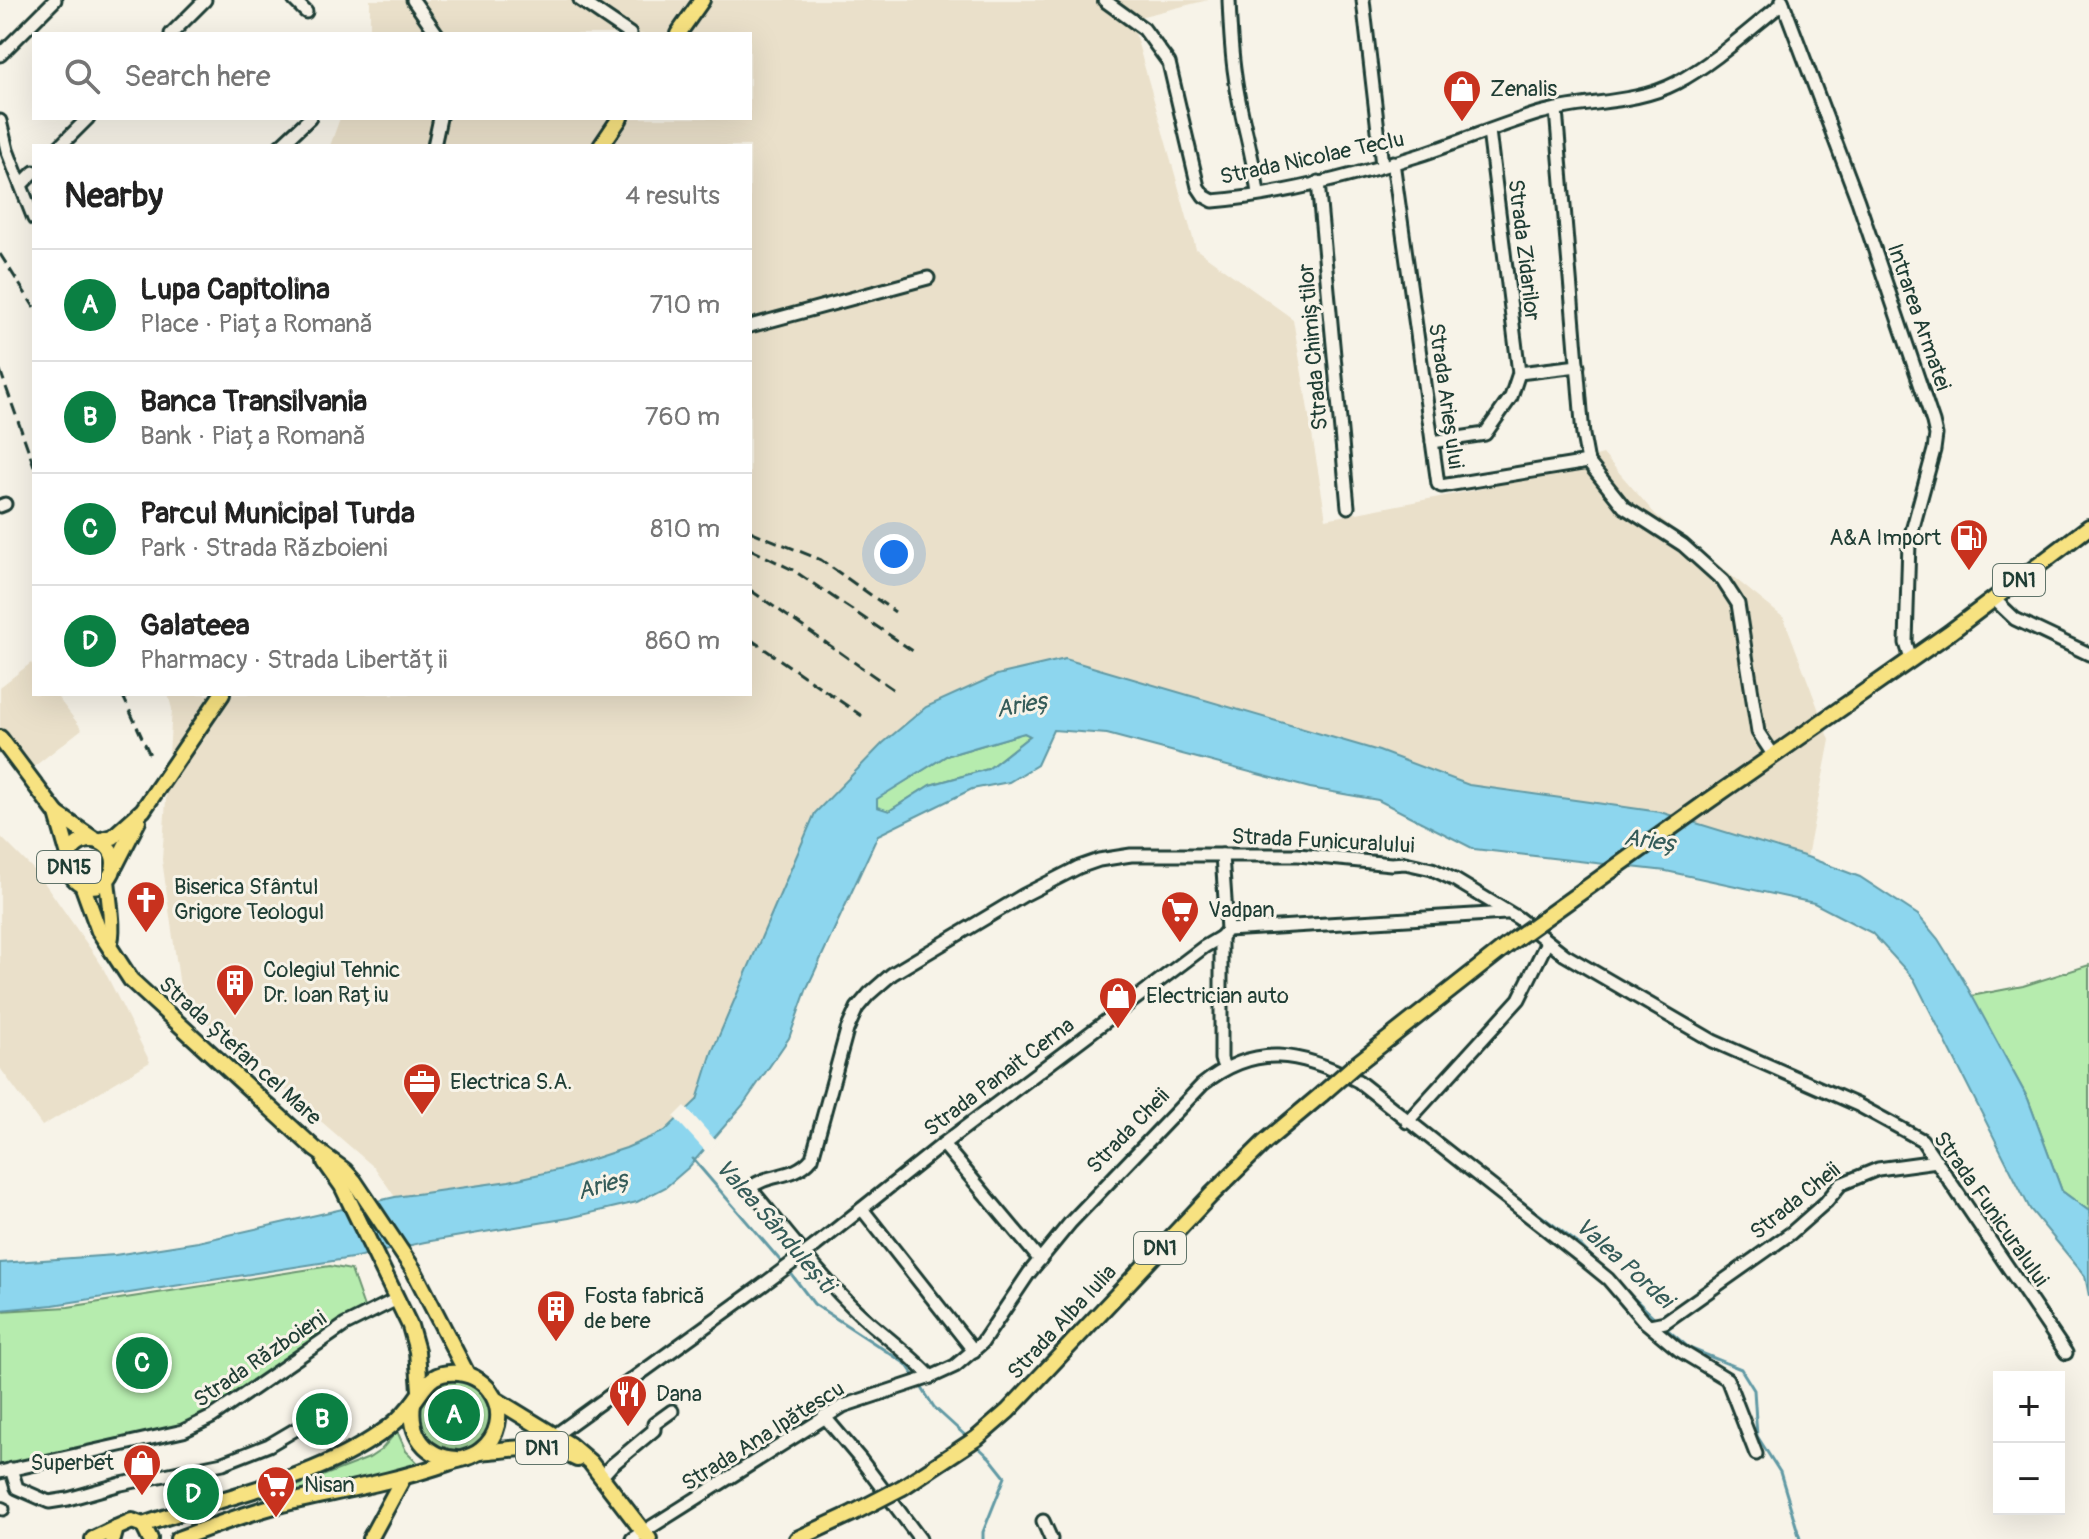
<!DOCTYPE html>
<meta charset="utf-8">
<style>
:root{--surface:#fff;--page:#f6f6f6;--text:#222;--muted:#767676;--line:#e0e0e0;--accent:#0b8043}
body{margin:0;font-family:Pangolin,sans-serif;background:var(--page);color:var(--text)}
.controls{position:absolute;right:24px;bottom:24px;display:grid;overflow:hidden;border-radius:0px;box-shadow:0 8px 32px #0002}
.controls button{width:72px;height:72px;display:grid;place-items:center;padding:0;border:0;border-bottom:2px solid var(--line);background:var(--surface);color:var(--text);font:40px sans-serif}
.you{position:absolute;left:894px;top:554px;width:28px;height:28px;margin:-20px;border:6px solid #fff;border-radius:50%;background:#1a73e8;box-shadow:0 0 0 12px #1a73e833}
.badge{display:grid;place-items:center;width:52px;height:52px;border-radius:50%;background:var(--accent);color:#fff;font-size:26px;font-weight:700}
.pin{position:absolute;translate:-50% -50%;border:4px solid #fff;box-shadow:0 2px 8px #0006}
.list{margin:0;padding:0;list-style:none}
h2{display:flex;justify-content:space-between;align-items:center;height:104px;margin:0;padding:0 32px;font-size:34px}
h2 small{font-size:26px;font-weight:400;color:var(--muted)}
.list li{display:grid;grid-template-columns:52px 1fr auto;gap:24px;align-items:center;box-sizing:border-box;height:112px;padding:0 32px;border-top:2px solid var(--line)}
.list b{display:block;font-size:30px;white-space:nowrap}
.list p{margin:0;font-size:26px;white-space:nowrap;color:var(--muted)}
.list em{font-size:26px;font-style:normal;color:var(--muted)}
.icon{flex:none;width:44px;height:44px;fill:none;stroke:currentColor;stroke-width:2;stroke-linecap:round;stroke-linejoin:round}
.map{position:relative;flex:none;width:2089px;height:1539px;overflow:hidden}
.search{position:absolute;background:var(--surface);box-shadow:0 8px 32px #0002;left:32px;top:32px;width:720px;height:88px;display:flex;align-items:center;gap:20px;box-sizing:border-box;padding:0 28px;border-radius:0px;color:var(--muted);font-size:30px}
.panel{position:absolute;background:var(--surface);box-shadow:0 8px 32px #0002;left:32px;top:144px;width:720px;height:552px;border-radius:0px}
.map>svg:first-child{display:block}
.built{fill:#eae0ca}
.green{fill:#b6ecae;stroke:#6a9471;stroke-width:2}
.water{fill:#8dd6ee;stroke:#6199a4;stroke-width:2;fill-rule:evenodd}
.pier{fill:#f7f3e8}
.lines{fill:none;stroke-linecap:round;stroke-linejoin:round}
.stream{stroke:#6199a4;stroke-width:3}
.minor-casing{stroke:#1f3d34;stroke-width:17}
.major-casing{stroke:#1f3d34;stroke-width:20}
.minor{stroke:#f7f3e8;stroke-width:11}
.major{stroke:#f7e281;stroke-width:14}
.rail{stroke:#1f3d34;stroke-width:3;stroke-dasharray:12 6;stroke-linecap:butt}
.minor-bridge-casing{stroke:#1f3d34;stroke-width:17;stroke-linecap:butt}
.major-bridge-casing{stroke:#1f3d34;stroke-width:20;stroke-linecap:butt}
.minor-bridge{stroke:#f7f3e8;stroke-width:11}
.major-bridge{stroke:#f7e281;stroke-width:14}
.labels{text-anchor:middle;dominant-baseline:central;stroke-width:6;stroke-linejoin:round;paint-order:stroke}
.shield{fill:#f7f3e8;stroke:#60746a;stroke-width:2}
.shield-label{font-size:20px;font-weight:bold;fill:#1f3d34}
.poi-label{font-size:22px;fill:#1f3d34;stroke:#f7f3e8;text-anchor:start}
.street-label{font-size:22px;fill:#1f3d34;stroke:#f7f3e8}
.water-label{font-size:24px;font-style:italic;fill:#355c59;stroke:#f7f3e8}
</style>
<div class="map">
<svg width="2089" height="1539" viewBox="0 0 2089 1539">
<rect width="100%" height="100%" fill="#f7f3e8"/>
<filter id="ink" filterUnits="userSpaceOnUse"><feTurbulence type="fractalNoise" baseFrequency=".0125" numOctaves="2"/><feDisplacementMap in="SourceGraphic" scale="16" xChannelSelector="R" yChannelSelector="G"/><feConvolveMatrix kernelMatrix="1 2 1 2 8 2 1 2 1" color-interpolation-filters="sRGB"/></filter>
<g filter="url(#ink)">
<g class="built">
<path d="M370 0H1208L1131 19 1196 249 1293 319 1326 519 1480 489 1603 454 1655 514 1784 618 1830 740 1807 857 1660 812 1469 785 1379 751 997 675 926 707 883 743 815 813 712 1052 697 1100 665 1131 626 1148 562 1169 509 1181 395 1197 375 1168 182 1001 162 860 172 709 168 694H750V146H330L340 118H750V34H370Z"/>
<path d="M31 663 34 667V694H55L82 729 31 769 0 728V687Z"/>
<path d="M0 836 39 875 101 964 150 1062 42 1126 0 1068Z"/>
</g>
<g class="green">
<path d="M1024 733 1031 735 988 769 930 785 889 811 877 808 876 799 946 756Z"/>
<path d="M2089 965V1211L2062 1191 2028 1099 1971 996 2023 986Z"/>
<path d="M330 1266 351 1270 364 1307 211 1415 184 1427 0 1466V1311L68 1307Z"/>
<path d="M446 1377 474 1381 493 1402V1431L465 1455 436 1452 415 1421 422 1393Z"/>
<path d="M397 1431 406 1451 422 1467 264 1503 263 1499 369 1458 381 1450Z"/>
</g>
<path class="water" d="M1065 659 1379 751 1469 785 1660 812 1807 857 1860 877 1918 915 1938 939 1964 981 2028 1099 2062 1191 2089 1211V1296L2085 1276 2030 1209 1914 979 1872 933 1814 903 1666 871 1474 849 1378 800 1310 788 1107 734 1053 730 1037 765 1009 782 972 789 878 835 807 988 789 1038 743 1105 689 1167 666 1187 637 1202 569 1218 425 1242 352 1258 53 1305 0 1310V1263L115 1255 198 1242 395 1197 509 1181 562 1169 626 1148 665 1131 697 1100 712 1052 815 813 883 743 926 707 997 675ZM1024 733 1030 736 988 769 930 785 889 811 877 807V799L946 756Z"/>
<path class="pier" d="M685 1106 717 1142 707 1153 674 1117Z"/>
<g class="lines">
<g class="stream">
<path d="M693 1159 784 1265"/>
<path d="M1471 1163 1580 1245 1603 1268"/>
<path d="M789 1271 814 1304 906 1364 916 1378"/>
<path d="M1620 1285 1658 1321"/>
<path d="M1663 1326 1689 1348 1741 1369 1754 1390 1757 1436 1780 1472 1800 1539"/>
<path d="M920 1385 934 1407 968 1438"/>
<path d="M977 1446 990 1458 1005 1477 983 1532V1539"/>
</g>
<g class="minor-casing">
<g id="minor">
<path d="M294 0 306 12"/>
<path d="M413 0 437 34"/>
<path d="M580 0 630 34"/>
<path d="M1104 0 1144 29 1169 63 1198 187 1204 196 1213 201C1282 195 1354 176 1420 155 1460 142 1500 125 1540 113 1585 100 1634 105 1676 83 1714 63 1749 30 1783 3"/>
<path d="M1229 0C1230 25 1231 51 1235 76 1240 116 1253 153 1258 194"/>
<path d="M1363 0 1382 165"/>
<path d="M1782 0 1858 201 1933 422 1936 435 1934 450 1909 542 1906 643 1911 659"/>
<path d="M171 34 205 0"/>
<path d="M0 55 55 0"/>
<path d="M1556 110 1583 435 1588 462 1624 507 1683 545 1723 581 1738 604 1758 732 1774 756"/>
<path d="M0 121 7 150 34 219"/>
<path d="M60 146 88 118"/>
<path d="M280 146 310 118"/>
<path d="M434 146 440 118"/>
<path d="M1393 162 1438 484 1441 486 1588 462"/>
<path d="M1318 182 1348 507"/>
<path d="M21 185 34 172"/>
<path d="M750 326 928 278"/>
<path d="M1519 373 1578 366"/>
<path d="M1432 442 1485 434 1511 397 1519 373 1489 131"/>
<path d="M0 506 5 504"/>
<path d="M1994 599 2015 619 2089 654"/>
<path d="M1222 855 1227 930"/>
<path d="M1221 937V1059L1224 1067"/>
<path d="M1407 1122 1519 999 1547 942"/>
<path d="M943 1144 1040 1260"/>
<path d="M862 1209 974 1351"/>
<path d="M815 1246 943 1144 1204 947 1221 937 1227 930 1506 913"/>
<path d="M1650 1325 1665 1322 1791 1233 1826 1202 1841 1184 1878 1169 1937 1161"/>
<path d="M931 1377C910 1354 884 1336 861 1315 820 1277 786 1231 750 1188 769 1172 794 1180 812 1158L847 1030 857 1008 869 994 892 974 1024 895 1079 867 1099 860 1131 855H1298L1391 864 1405 863 1432 869 1455 880 1518 918 1565 955 1713 1041 1858 1105 1922 1140 2066 1353"/>
<path d="M824 1416 861 1460 920 1539"/>
<path d="M554 1436 764 1284"/>
<path d="M11 1469 17 1488 49 1502 68 1499 121 1484 223 1463 269 1445 303 1425"/>
<path d="M0 1472 183 1431 212 1417 345 1325 397 1299"/>
<path d="M601 1477 612 1465 654 1430V1424L672 1411"/>
<path d="M0 1508 3 1509"/>
<path d="M1043 1521 1051 1539"/>
<path d="M632 1539 843 1406 931 1377 955 1366 982 1343 1029 1273 1070 1223 1202 1085C1255 1042 1300 1052 1358 1081L1580 1256 1608 1279 1643 1320 1679 1350 1727 1379 1756 1454"/>
</g>
</g>
<g class="major-casing">
<g id="major">
<path d="M678 34 702 0"/>
<path d="M601 146 620 118"/>
<path d="M0 738 57 814 69 856"/>
<path d="M1704 804 1949 633 2089 527"/>
<path d="M57 814 95 840"/>
<circle cx="91" cy="863" r="23"/>
<path d="M98 841 113 837 143 810 222 694"/>
<path d="M115 866 138 821"/>
<path d="M107 879C108 897 115 930 109 945"/>
<path d="M82 884 99 931 131 980 315 1149 344 1170 354 1181 413 1269 467 1374"/>
<path d="M1354 1066 1514 940"/>
<path d="M325 1162 342 1186 410 1326 417 1351 420 1390"/>
<path d="M495 1399 570 1445 590 1462 649 1539"/>
<path d="M413 1403C409 1435 425 1457 457 1459"/>
<path d="M480 1452C513 1449 548 1442 577 1459"/>
<path d="M903 1487 977 1438 1008 1411 1211 1195 1265 1142 1322 1094"/>
<path d="M143 1525C222 1496 311 1482 381 1433 392 1426 404 1414 412 1404 426 1386 431 1370 459 1373 473 1375 486 1383 493 1396 503 1414 498 1437 481 1450 472 1458 459 1459 448 1463 393 1482 338 1491 282 1504 247 1513 213 1526 178 1539"/>
<path d="M93 1539 116 1528"/>
<path d="M113 1539 116 1528 132 1521 143 1525 150 1539"/>
<path d="M370 1539 403 1478"/>
<path d="M797 1539 853 1513"/>
</g>
</g>
<use href="#minor" class="minor"/>
<use href="#major" class="major"/>
<g class="rail">
<path d="M0 254 34 307"/>
<path d="M0 370 34 466"/>
<path d="M750 531 821 560 895 612"/>
<path d="M750 549 793 570 913 651"/>
<path d="M750 590 894 690"/>
<path d="M750 639 862 716"/>
<path d="M122 694 151 757"/>
</g>
<g class="minor-bridge-casing">
<path id="minor-bridge" d="M764 1284 815 1246"/>
</g>
<g class="major-bridge-casing">
<g id="major-bridge">
<path d="M1514 940 1704 804"/>
<path d="M1322 1094 1354 1066"/>
<path d="M853 1513 903 1487"/>
</g>
</g>
<use href="#minor-bridge" class="minor-bridge"/>
<use href="#major-bridge" class="major-bridge"/>
</g>
</g>
<defs>
<g id="shop-pin" transform="scale(2)"><path d="M0 17L-7.5 6A9.5 9.5 0 1 1 7.5 6Z" fill="#c8321e" stroke="#f7f3e8"/><path d="M-5-2.5h2.3a2.7 3.5 0 0 1 5.4 0H5L5.5 6h-11ZM-1.5-2.5h3a1.5 2.3 0 0 0-3 0Z" fill="#fff"/></g>
<g id="fuel-pin" transform="scale(2)"><path d="M0 17L-7.5 6A9.5 9.5 0 1 1 7.5 6Z" fill="#c8321e" stroke="#f7f3e8"/><path d="M-5.5-6h7V0h2V4h1.3V-2.5L3-4.5l.8-.8L6-3V5H2.5V1h-1V6h-7ZM-4.2-4.7v3.2H.2V-4.7Z" fill="#fff"/></g>
<g id="church-pin" transform="scale(2)"><path d="M0 17L-7.5 6A9.5 9.5 0 1 1 7.5 6Z" fill="#c8321e" stroke="#f7f3e8"/><path d="M-1.2-6h2.4v3.5h3.3v2.4h-3.3V6h-2.4V-.1h-3.3v-2.4h3.3Z" fill="#fff"/></g>
<g id="supermarket-pin" transform="scale(2)"><path d="M0 17L-7.5 6A9.5 9.5 0 1 1 7.5 6Z" fill="#c8321e" stroke="#f7f3e8"/><path d="M-6-5.5h2.5l.6 2H6L4.5 2H-2.5L-4.4-4H-6ZM-1.5 3.2a1.3 1.3 0 1 0 .1 0ZM3 3.2a1.3 1.3 0 1 0 .1 0Z" fill="#fff"/></g>
<g id="building-pin" transform="scale(2)"><path d="M0 17L-7.5 6A9.5 9.5 0 1 1 7.5 6Z" fill="#c8321e" stroke="#f7f3e8"/><path d="M-4-6H4V6H1V3H-1V6H-4ZM-2.5-4.3h1.7v1.8h-1.7ZM.8-4.3h1.7v1.8H.8ZM-2.5-1h1.7V.8h-1.7ZM.8-1h1.7V.8H.8Z" fill="#fff"/></g>
<g id="office-pin" transform="scale(2)"><path d="M0 17L-7.5 6A9.5 9.5 0 1 1 7.5 6Z" fill="#c8321e" stroke="#f7f3e8"/><path d="M-6-3h4V-5.5h4V-3h4V5H-6ZM-1-4.5V-3h2v-1.5ZM-6 0V1H6V0Z" fill="#fff"/></g>
<g id="restaurant-pin" transform="scale(2)"><path d="M0 17L-7.5 6A9.5 9.5 0 1 1 7.5 6Z" fill="#c8321e" stroke="#f7f3e8"/><path d="M-5-6h1v4h1v-4h1v4h1v-4h1v5L-1.5 .5V6h-2V.5L-5-1ZM5-6V6H3V1.5H1.5Q1.5-4 5-6Z" fill="#fff"/></g>
</defs>
<g fill-rule="evenodd">
<use href="#shop-pin" x="1462" y="89"/>
<use href="#fuel-pin" x="1969" y="538"/>
<use href="#church-pin" x="146" y="900"/>
<use href="#supermarket-pin" x="1180" y="910"/>
<use href="#building-pin" x="235" y="983"/>
<use href="#shop-pin" x="1118" y="996"/>
<use href="#office-pin" x="422" y="1082"/>
<use href="#building-pin" x="556" y="1309"/>
<use href="#restaurant-pin" x="628" y="1394"/>
<use href="#shop-pin" x="142" y="1463"/>
<use href="#supermarket-pin" x="276" y="1485"/>
</g>
<g class="labels">
<g class="shield">
<rect x="1993" y="564" width="52" height="32" rx="6"/>
<rect x="37" y="851" width="64" height="32" rx="6"/>
<rect x="1134" y="1232" width="52" height="32" rx="6"/>
<rect x="516" y="1432" width="52" height="32" rx="6"/>
</g>
<g class="shield-label">
<text x="2019" y="580">DN1</text>
<text x="69" y="867">DN15</text>
<text x="1160" y="1248">DN1</text>
<text x="542" y="1448">DN1</text>
</g>
<g class="poi-label">
<text x="1490" y="89">Zenalis</text>
<text x="1941" y="538" text-anchor="end">A&amp;A Import</text>
<text x="174" y="887">Biserica Sfântul<tspan x="174" dy="25">Grigore Teologul</tspan></text>
<text x="1208" y="910">Vadpan</text>
<text x="263" y="970">Colegiul Tehnic<tspan x="263" dy="25">Dr. Ioan Rațiu</tspan></text>
<text x="1146" y="996">Electrician auto</text>
<text x="450" y="1082">Electrica S.A.</text>
<text x="584" y="1296">Fosta fabrică<tspan x="584" dy="25">de bere</tspan></text>
<text x="656" y="1394">Dana</text>
<text x="114" y="1463" text-anchor="end">Superbet</text>
<text x="304" y="1485">Nisan</text>
</g>
<g class="street-label">
<text transform="translate(1312 158) rotate(-12)">Strada Nicolae Teclu</text>
<text transform="translate(1524 250) rotate(83)">Strada Zidarilor</text>
<text transform="translate(1919 317) rotate(71)">Intrarea Armatei</text>
<text transform="translate(1313 347) rotate(-95)">Strada Chimiștilor</text>
<text transform="translate(1446 396) rotate(82)">Strada Arieșului</text>
<text transform="translate(1323 841) rotate(3)">Strada Funicuralului</text>
<text transform="translate(240 1051) rotate(42)">Strada Ștefan cel Mare</text>
<text transform="translate(999 1077) rotate(-37)">Strada Panait Cerna</text>
<text transform="translate(1128 1131) rotate(-46)">Strada Cheii</text>
<text transform="translate(1795 1201) rotate(-39)">Strada Cheii</text>
<text transform="translate(1991 1209) rotate(55)">Strada Funicuralului</text>
<text transform="translate(1062 1322) rotate(-47)">Strada Alba Iulia</text>
<text transform="translate(260 1359) rotate(-34)">Strada Războieni</text>
<text transform="translate(763 1436) rotate(-32)">Strada Ana Ipătescu</text>
</g>
<g class="water-label">
<text transform="translate(1023 705) rotate(-10)">Arieș</text>
<text transform="translate(1651 841) rotate(8)">Arieș</text>
<text transform="translate(604 1185) rotate(-16)">Arieș</text>
<text transform="translate(775 1226) rotate(49)">Valea Sândulești</text>
<text transform="translate(1624 1263) rotate(42)">Valea Pordei</text>
</g>
</g>
</svg>
<div class="controls">
<button>+</button>
<button>−</button>
</div>
<div class="you"></div>
<div class="pin badge" style="left:454px;top:1415px">A</div>
<div class="pin badge" style="left:322px;top:1419px">B</div>
<div class="pin badge" style="left:142px;top:1363px">C</div>
<div class="pin badge" style="left:193px;top:1494px">D</div>
<div class="search"><svg class="icon" aria-label="search" viewBox="0 0 24 24"><circle cx="10" cy="10" r="6"/><path d="M15 15l6 6"/></svg>Search here</div>
<section class="panel">
<h2>Nearby<small>4 results</small></h2>
<ul class="list">
<li><span class="badge">A</span><div><b>Lupa Capitolina</b><p>Place · Piața Romană</p></div><em>710 m</em></li>
<li><span class="badge">B</span><div><b>Banca Transilvania</b><p>Bank · Piața Romană</p></div><em>760 m</em></li>
<li><span class="badge">C</span><div><b>Parcul Municipal Turda</b><p>Park · Strada Războieni</p></div><em>810 m</em></li>
<li><span class="badge">D</span><div><b>Galateea</b><p>Pharmacy · Strada Libertății</p></div><em>860 m</em></li>
</ul>
</section>
</div>
